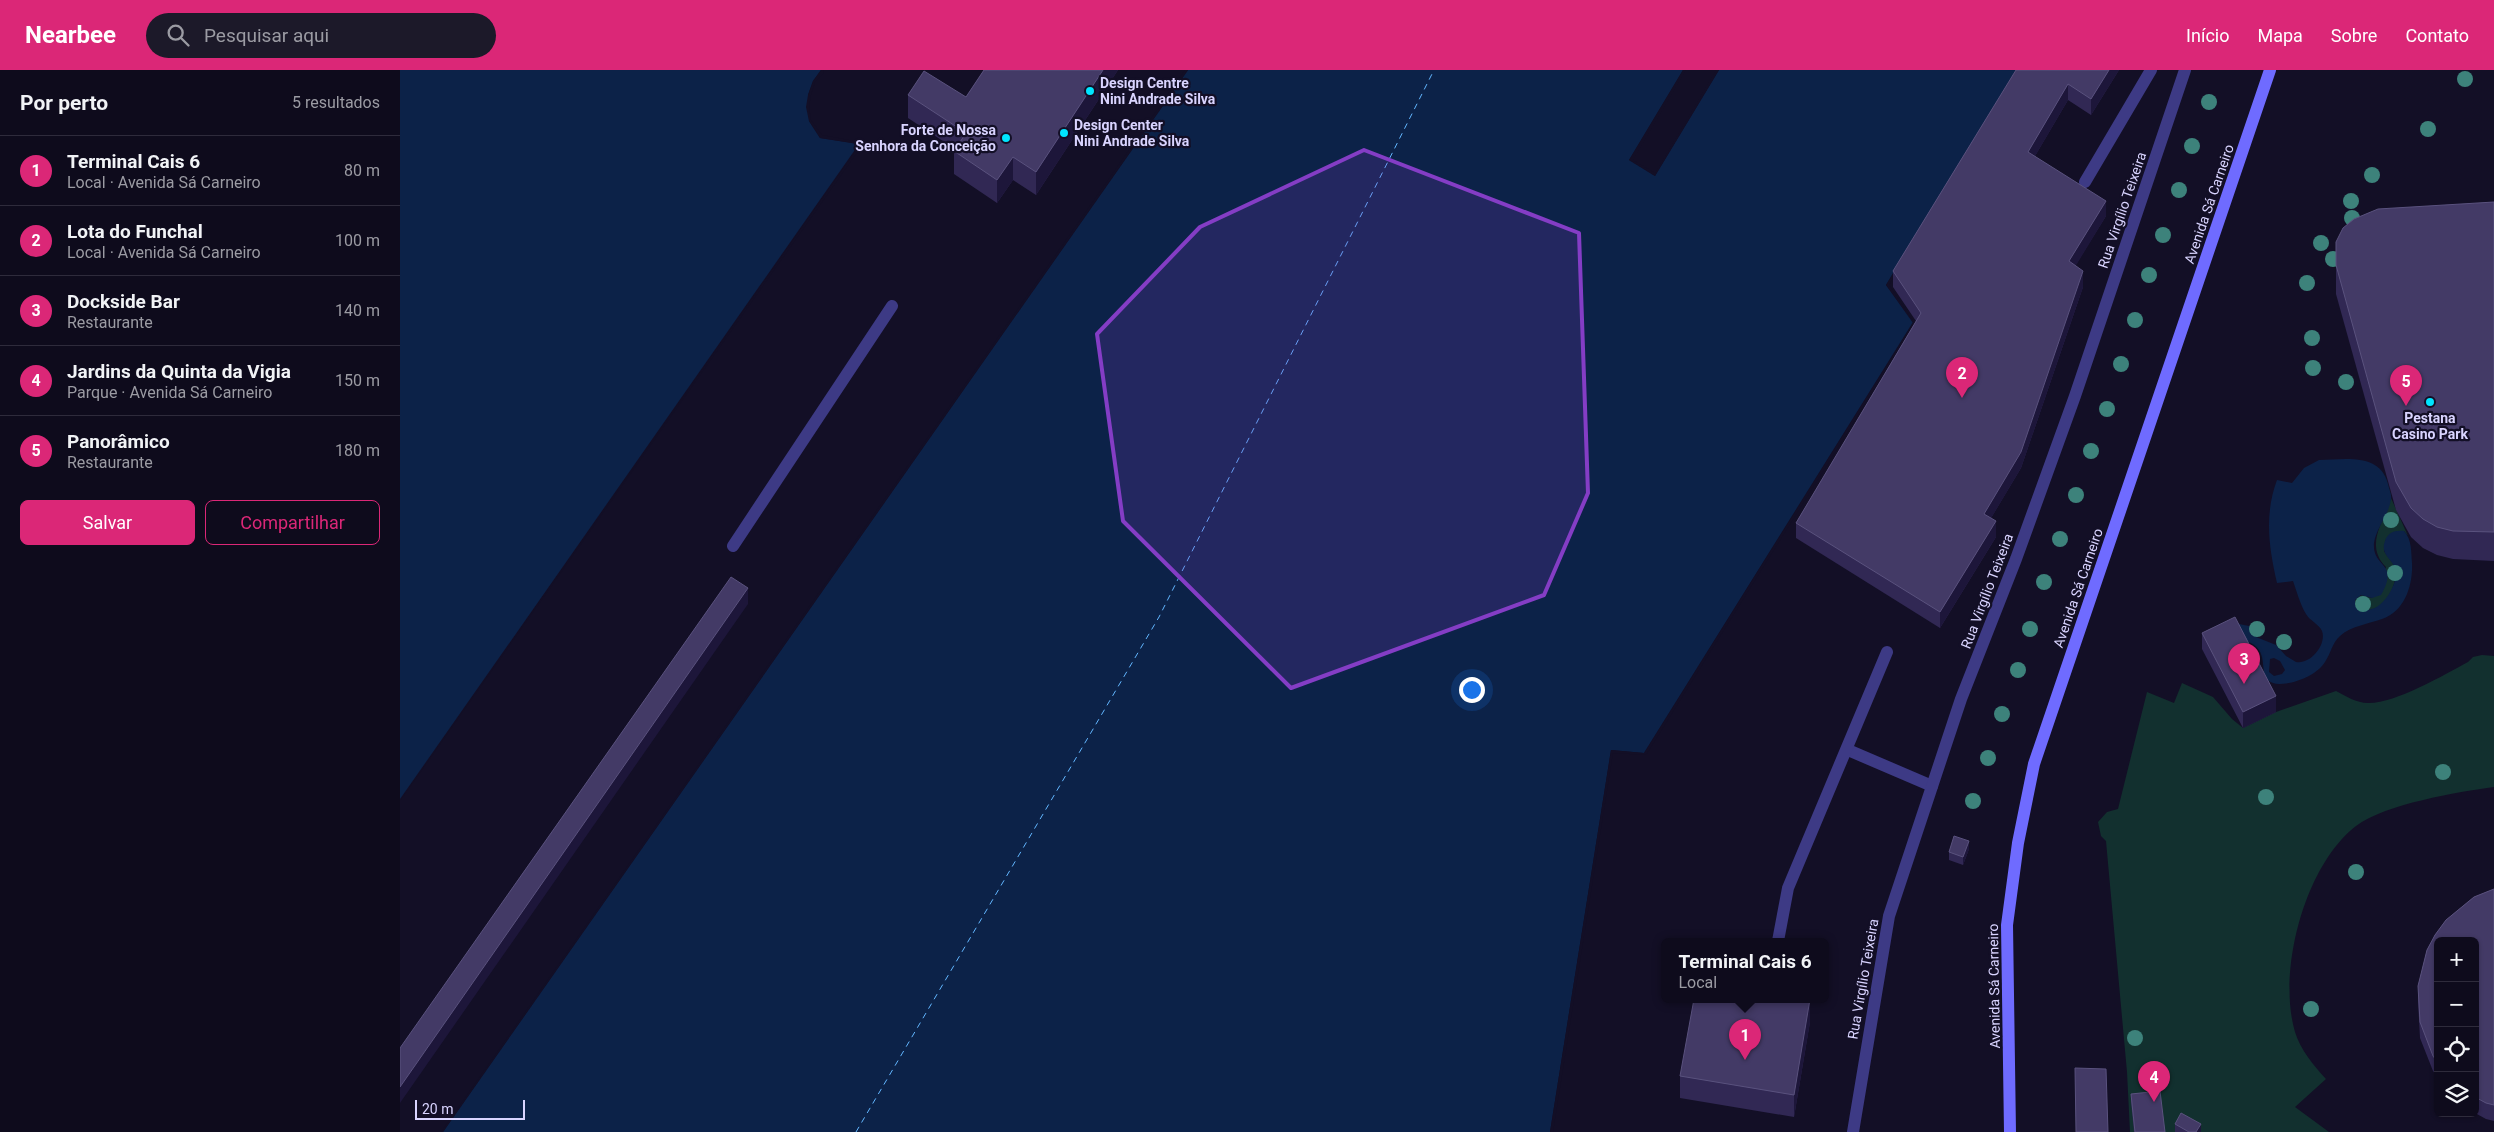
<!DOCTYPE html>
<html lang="pt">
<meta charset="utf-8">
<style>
:root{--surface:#0e0b1c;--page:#1c1929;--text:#f1f3f6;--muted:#9b9ba3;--line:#2e2b3b;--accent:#db2777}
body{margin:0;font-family:Roboto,sans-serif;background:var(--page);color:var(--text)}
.controls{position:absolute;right:15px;bottom:15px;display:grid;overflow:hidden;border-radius:8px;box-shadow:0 1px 4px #0004}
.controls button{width:45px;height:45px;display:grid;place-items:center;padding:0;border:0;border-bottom:1px solid var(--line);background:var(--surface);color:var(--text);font:25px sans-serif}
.scale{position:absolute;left:15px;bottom:12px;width:110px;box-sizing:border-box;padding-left:5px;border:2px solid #d9d4ff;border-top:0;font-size:14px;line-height:18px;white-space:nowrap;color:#d9d4ff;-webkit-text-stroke:4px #130f26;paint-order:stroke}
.you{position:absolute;left:1071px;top:619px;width:18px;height:18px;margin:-12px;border:4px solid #fff;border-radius:50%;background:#1a73e8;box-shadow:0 0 0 8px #1a73e833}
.badge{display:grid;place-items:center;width:32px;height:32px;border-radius:50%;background:var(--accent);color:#fff;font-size:16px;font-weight:700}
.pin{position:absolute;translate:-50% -41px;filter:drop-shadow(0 1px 2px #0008)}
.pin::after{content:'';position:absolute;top:26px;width:18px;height:15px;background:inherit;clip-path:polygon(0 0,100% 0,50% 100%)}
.popup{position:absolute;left:1261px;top:868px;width:168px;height:65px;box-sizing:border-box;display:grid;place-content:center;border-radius:8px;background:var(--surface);filter:drop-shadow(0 1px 4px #0005);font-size:16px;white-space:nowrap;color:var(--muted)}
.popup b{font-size:19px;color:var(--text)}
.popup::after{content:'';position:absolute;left:50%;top:100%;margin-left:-10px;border:10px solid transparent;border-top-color:var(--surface)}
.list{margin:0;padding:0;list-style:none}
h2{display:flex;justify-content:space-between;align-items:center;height:65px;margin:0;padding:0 20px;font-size:21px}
h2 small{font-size:16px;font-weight:400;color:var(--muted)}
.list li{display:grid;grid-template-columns:32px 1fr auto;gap:15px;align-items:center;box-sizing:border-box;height:70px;padding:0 20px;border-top:1px solid var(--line)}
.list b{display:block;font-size:19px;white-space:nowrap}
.list p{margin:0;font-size:16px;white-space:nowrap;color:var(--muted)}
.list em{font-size:16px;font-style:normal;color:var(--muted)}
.actions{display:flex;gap:10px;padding:15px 20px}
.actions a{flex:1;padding:11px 0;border:1px solid var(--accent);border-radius:8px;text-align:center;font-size:18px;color:var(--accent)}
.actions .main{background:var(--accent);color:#fff}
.icon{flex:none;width:28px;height:28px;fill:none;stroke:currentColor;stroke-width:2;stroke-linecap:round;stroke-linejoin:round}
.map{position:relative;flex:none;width:2094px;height:1062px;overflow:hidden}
header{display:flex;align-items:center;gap:30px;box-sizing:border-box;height:70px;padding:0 25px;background:var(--accent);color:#fff}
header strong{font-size:24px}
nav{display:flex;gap:28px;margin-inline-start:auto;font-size:18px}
.search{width:350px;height:45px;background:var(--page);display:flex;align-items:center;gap:12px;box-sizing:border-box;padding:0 18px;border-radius:28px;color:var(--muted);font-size:19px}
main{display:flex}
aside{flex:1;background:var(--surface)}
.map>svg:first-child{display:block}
.green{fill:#12302f}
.water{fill:#0c2248;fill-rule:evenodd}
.pier{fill:#130f26}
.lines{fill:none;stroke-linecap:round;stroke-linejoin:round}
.ferry{stroke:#62b6ff;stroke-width:1;stroke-dasharray:6 5;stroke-linecap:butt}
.lane{stroke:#3d3a85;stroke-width:12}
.secondary{stroke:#6f6bff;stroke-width:12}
.tree{fill:#3d827b}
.wall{fill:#312854}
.shaded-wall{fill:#1d163a}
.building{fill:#433a66;stroke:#5a527e}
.marked{fill:#843dc5;fill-opacity:0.2;stroke:#843dc5;stroke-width:4;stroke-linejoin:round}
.poi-dot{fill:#00e5ff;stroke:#130f26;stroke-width:2}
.labels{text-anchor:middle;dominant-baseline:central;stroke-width:4.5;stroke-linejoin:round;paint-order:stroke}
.poi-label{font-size:14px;font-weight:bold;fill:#d9d4ff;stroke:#130f26;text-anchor:start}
.street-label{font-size:14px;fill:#d9d4ff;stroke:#130f26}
</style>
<header>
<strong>Nearbee</strong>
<div class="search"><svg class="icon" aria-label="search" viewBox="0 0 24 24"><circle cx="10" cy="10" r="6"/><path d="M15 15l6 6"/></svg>Pesquisar aqui</div>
<nav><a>Início</a><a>Mapa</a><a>Sobre</a><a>Contato</a></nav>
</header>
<main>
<aside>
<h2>Por perto<small>5 resultados</small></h2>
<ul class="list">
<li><span class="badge">1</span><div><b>Terminal Cais 6</b><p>Local · Avenida Sá Carneiro</p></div><em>80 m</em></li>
<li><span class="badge">2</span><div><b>Lota do Funchal</b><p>Local · Avenida Sá Carneiro</p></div><em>100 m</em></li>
<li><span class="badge">3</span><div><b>Dockside Bar</b><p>Restaurante</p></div><em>140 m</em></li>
<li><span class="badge">4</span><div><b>Jardins da Quinta da Vigia</b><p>Parque · Avenida Sá Carneiro</p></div><em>150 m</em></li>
<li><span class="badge">5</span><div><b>Panorâmico</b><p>Restaurante</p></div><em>180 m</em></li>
</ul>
<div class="actions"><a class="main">Salvar</a><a>Compartilhar</a></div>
</aside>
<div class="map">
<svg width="2094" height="1062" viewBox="0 0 2094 1062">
<rect width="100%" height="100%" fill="#130f26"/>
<g class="green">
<path d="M1991 428 2008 466 2004 461 1986 469 1984 481C1987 487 1996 495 1996 501 1996 521 1980 547 1958 539L1955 530 1962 525 1972 528 1986 497C1964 475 1984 452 1991 428Z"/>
<path d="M2082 585 2094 586V717C2058 722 1985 734 1956 756 1905 795 1877 901 1895 962 1900 979 1914 996 1926 1009L1895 1037 1929 1062H1730L1727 1002 1706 771 1701 766 1698 752 1707 742 1718 739 1747 622 1774 633 1782 613 1813 627 1832 649 1843 658 1876 642 1936 621C1946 626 1956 633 1968 633 1994 634 2044 605 2068 592L2073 587Z"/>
</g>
<g class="water">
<path d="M0 0H421L413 11 408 25 409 51 420 68 459 74 0 729Z"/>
<path d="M788 0H1283L1229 90 1255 106 1319 0H1616L1486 215 1513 252 1244 683 1211 680 1150 1062H43Z"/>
<path d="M1919 390C1944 390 1980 382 1988 414 1989 419 1992 425 1991 429 1989 445 1976 458 1974 473 1972 499 2000 491 1981 525L1972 528 1961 525 1955 530V535C1959 541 1965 541 1972 539 1985 536 2000 510 1995 498 1991 488 1980 484 1985 471 1988 462 1995 460 2004 461 2012 470 2011 481 2012 493 2013 515 2005 541 1982 549 1968 554 1951 556 1940 566 1932 573 1931 583 1925 592 1917 605 1895 614 1879 614 1849 612 1880 577 1839 569L1834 553 1849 556 1856 567 1876 575 1886 586 1896 592C1910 595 1927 575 1922 561 1919 554 1910 551 1906 544 1900 534 1897 522 1893 511L1877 513C1869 478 1864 445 1877 410L1892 413 1904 398ZM1874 588 1880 591 1885 600 1882 604 1874 606 1869 602 1870 589Z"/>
</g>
<g class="pier">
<path d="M421 0H424L423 4 415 12 411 25 409 37 411 50 422 65 460 72 456 84 0 731 454 83 458 74 420 68 409 51 406 37 408 25 413 11Z"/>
<path d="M785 0H788L43 1062H41Z"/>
<path d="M1283 0H1286L1233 90 1255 103 1316 0H1319L1255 106 1229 90Z"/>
<path d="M1616 0H1619L1489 215 1515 254 1246 685 1213 683 1153 1062H1150L1211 680 1244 683 1513 253 1486 215Z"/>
</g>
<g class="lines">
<path class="ferry" d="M456 1062 759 547 1034 0"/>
<g class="lane">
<path d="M1685 112 1751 0"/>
<path d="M333 476 492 236"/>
<path d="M1448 680 1532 716"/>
<path d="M1378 871 1388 818 1487 582"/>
<path d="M1453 1062 1489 846 1561 629 1616 489 1675 326 1785 0"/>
</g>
<path class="secondary" d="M1610 1062 1607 855 1618 773 1634 694 1870 0"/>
</g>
<g class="tree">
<circle cx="2065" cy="9" r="8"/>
<circle cx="1809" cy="32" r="8"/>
<circle cx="2028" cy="59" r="8"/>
<circle cx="1792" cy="76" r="8"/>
<circle cx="1972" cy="105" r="8"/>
<circle cx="1779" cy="120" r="8"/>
<circle cx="1951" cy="131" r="8"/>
<circle cx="1952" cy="148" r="8"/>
<circle cx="1763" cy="165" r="8"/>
<circle cx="1921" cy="173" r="8"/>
<circle cx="1933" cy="189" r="8"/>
<circle cx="1749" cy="205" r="8"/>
<circle cx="1907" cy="213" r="8"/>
<circle cx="1735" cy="250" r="8"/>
<circle cx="1912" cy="268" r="8"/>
<circle cx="1721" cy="294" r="8"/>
<circle cx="1913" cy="298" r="8"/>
<circle cx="1946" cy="312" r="8"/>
<circle cx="1707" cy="339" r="8"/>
<circle cx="1691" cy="381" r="8"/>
<circle cx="1676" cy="425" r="8"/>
<circle cx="1991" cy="450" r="8"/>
<circle cx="1660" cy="469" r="8"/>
<circle cx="1995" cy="503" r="8"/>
<circle cx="1644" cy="512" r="8"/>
<circle cx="1963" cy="534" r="8"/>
<circle cx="1630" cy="559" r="8"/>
<circle cx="1857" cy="559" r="8"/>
<circle cx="1884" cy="572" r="8"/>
<circle cx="1618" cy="600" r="8"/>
<circle cx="1602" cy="644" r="8"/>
<circle cx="1588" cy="688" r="8"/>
<circle cx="2043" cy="702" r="8"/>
<circle cx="1866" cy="727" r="8"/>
<circle cx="1573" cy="731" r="8"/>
<circle cx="1956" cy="802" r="8"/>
<circle cx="1911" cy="939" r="8"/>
<circle cx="1735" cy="968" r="8"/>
</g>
<g class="wall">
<path d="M584 0H718L636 125 613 110 597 133 554 104V81L555 79 508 48V25L566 27Z"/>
<path d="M1616 0H1719L1691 45 1668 30 1635 86 1706 146 1675 196 1683 217 1621 398 1591 448 1596 467 1540 558 1396 468V453L1516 251 1493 217V201Z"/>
<path d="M2094 132V491L2053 489 2037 485 2023 478 2011 467 1996 440 1936 224V172Z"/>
<path d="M1802 563 1876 642 1843 658 1802 579Z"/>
<path d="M1569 779 1563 795 1549 790V782Z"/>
<path d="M2094 819V1051L2086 1049 2075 1043V871H2038V1008L2033 1001 2020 968 2018 931V916L2027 880 2035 865 2046 850 2074 827Z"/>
<path d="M1410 952 1394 1047 1280 1028V1006Z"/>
<path d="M1731 1024 1765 1062H1734L1731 1032Z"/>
<path d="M1775 1054 1801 1062H1775Z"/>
</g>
<g class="shaded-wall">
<path d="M703 0H718L636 125V102Z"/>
<path d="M1709 0H1719L1691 45V29Z"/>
<path d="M1668 14V30L1628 98V82Z"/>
<path d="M613 87V110L597 133V110Z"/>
<path d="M1706 131V146L1669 207V191Z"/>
<path d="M1683 201V217L1621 398 1584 460V444Z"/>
<path d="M1596 451V467L1540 558V542Z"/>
<path d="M348 518V534L0 1033V1017Z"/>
<path d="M1876 626V642L1843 658V642Z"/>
<path d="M1569 771V779L1563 795V787Z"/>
<path d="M1410 929V952L1394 1047V1025Z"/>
<path d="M1801 1054V1062H1796Z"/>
</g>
<g class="building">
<path d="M584 0H703L636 102 613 87 597 110 554 81 566 63 508 25 524 1 566 27Z"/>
<path d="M1616 0H1709L1691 29 1668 14 1628 82 1706 131 1669 191 1683 201 1621 382 1584 444 1596 451 1540 542 1396 453 1521 243 1493 201Z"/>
<path d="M2094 132V462L2053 461 2037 457 2023 449 2011 438 1996 412 1936 195V172L1943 158 1954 149 1978 139Z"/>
<path d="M331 507 348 518 0 1017V978Z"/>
<path d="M1835 547 1876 626 1843 642 1802 563Z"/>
<path d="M1554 766 1569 771 1563 787 1549 782Z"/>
<path d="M2094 819V1035L2086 1033 2075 1027V871H2038V993L2033 986 2020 952 2018 916 2027 880 2035 865 2046 850 2074 827Z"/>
<path d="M1294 929H1410L1394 1025 1280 1006Z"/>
<path d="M1675 998 1706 999 1708 1062H1676Z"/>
<path d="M1760 1021 1765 1062H1735L1731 1024Z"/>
<path d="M1781 1043 1801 1054 1796 1062H1789L1775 1054Z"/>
</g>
<path class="marked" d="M964 80 1179 163 1188 423 1144 525 891 618 723 451 697 264 800 157Z"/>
<g class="poi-dot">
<circle cx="690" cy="21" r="5"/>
<circle cx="664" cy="63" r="5"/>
<circle cx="606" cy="68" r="5"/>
<circle cx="2030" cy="332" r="5"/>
</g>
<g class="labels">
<g class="poi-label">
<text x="700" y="13">Design Centre<tspan x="700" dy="16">Nini Andrade Silva</tspan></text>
<text x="674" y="55">Design Center<tspan x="674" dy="16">Nini Andrade Silva</tspan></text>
<text x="596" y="60" text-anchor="end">Forte de Nossa<tspan x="596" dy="16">Senhora da Conceição</tspan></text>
<text x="2030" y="348" text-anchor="middle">Pestana<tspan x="2030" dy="16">Casino Park</tspan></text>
</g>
<g class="street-label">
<text transform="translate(1809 134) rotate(-71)">Avenida Sá Carneiro</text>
<text transform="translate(1722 140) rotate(-71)">Rua Virgílio Teixeira</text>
<text transform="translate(1678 518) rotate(-71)">Avenida Sá Carneiro</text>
<text transform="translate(1587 521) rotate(-69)">Rua Virgílio Teixeira</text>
<text transform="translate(1463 909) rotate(-80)">Rua Virgílio Teixeira</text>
<text transform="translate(1594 916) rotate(-91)">Avenida Sá Carneiro</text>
</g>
</g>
</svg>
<div class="controls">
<button>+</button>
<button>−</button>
<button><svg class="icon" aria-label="locate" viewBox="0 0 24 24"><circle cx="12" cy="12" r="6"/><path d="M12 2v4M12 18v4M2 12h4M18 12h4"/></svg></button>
<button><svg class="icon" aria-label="layers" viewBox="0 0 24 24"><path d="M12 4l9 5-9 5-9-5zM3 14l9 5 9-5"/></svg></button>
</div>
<div class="scale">20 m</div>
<div class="you"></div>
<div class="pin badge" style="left:1345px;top:990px">1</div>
<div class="popup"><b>Terminal Cais 6</b>Local</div>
<div class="pin badge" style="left:1562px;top:328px">2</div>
<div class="pin badge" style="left:1844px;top:614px">3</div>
<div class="pin badge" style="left:1754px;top:1032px">4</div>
<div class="pin badge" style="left:2006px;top:336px">5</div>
</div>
</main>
